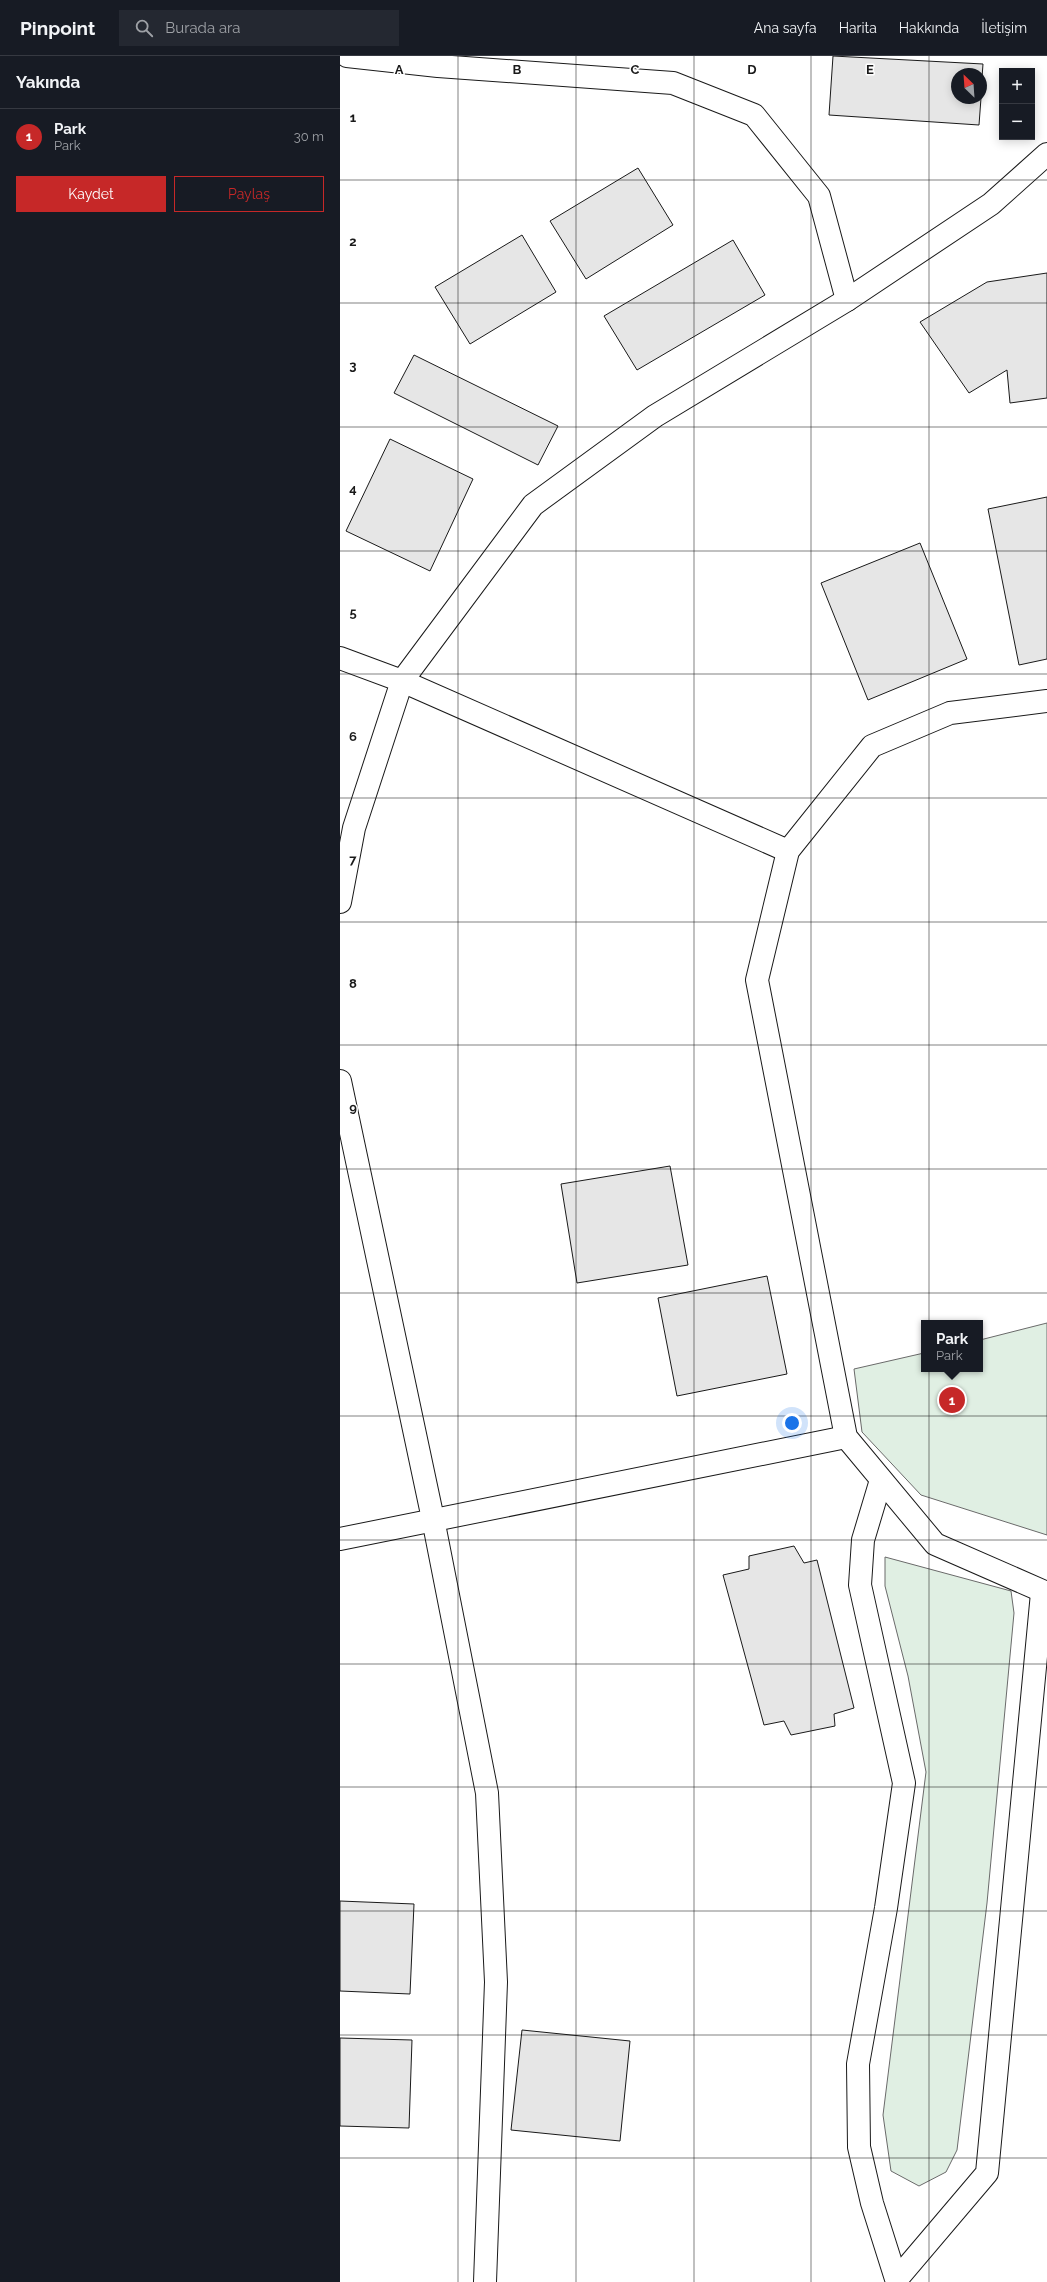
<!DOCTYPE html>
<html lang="tr">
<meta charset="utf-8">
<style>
:root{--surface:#171b24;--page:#242831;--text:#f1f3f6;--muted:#9ea1a6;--line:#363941;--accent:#c62828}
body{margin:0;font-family:Raleway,sans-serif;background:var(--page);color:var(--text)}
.controls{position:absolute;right:12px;top:12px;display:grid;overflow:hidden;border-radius:0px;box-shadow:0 2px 10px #0003}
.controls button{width:36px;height:36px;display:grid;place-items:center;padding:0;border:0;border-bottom:1px solid var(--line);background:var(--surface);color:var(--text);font:20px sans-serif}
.compass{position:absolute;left:611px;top:12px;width:36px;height:36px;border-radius:50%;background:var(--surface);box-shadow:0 2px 10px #0003;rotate:335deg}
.you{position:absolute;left:452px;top:1367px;width:14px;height:14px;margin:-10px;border:3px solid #fff;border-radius:50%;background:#1a73e8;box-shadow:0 0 0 6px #1a73e833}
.badge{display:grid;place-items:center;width:26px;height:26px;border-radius:50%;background:var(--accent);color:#fff;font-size:13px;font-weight:700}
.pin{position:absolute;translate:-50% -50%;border:2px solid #fff;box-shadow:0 1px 4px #0006}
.popup{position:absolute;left:581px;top:1264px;width:62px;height:52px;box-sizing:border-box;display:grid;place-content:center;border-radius:0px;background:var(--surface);filter:drop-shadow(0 1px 3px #0005);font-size:13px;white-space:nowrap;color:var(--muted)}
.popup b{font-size:15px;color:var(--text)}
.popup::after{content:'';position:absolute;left:50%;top:100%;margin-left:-8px;border:8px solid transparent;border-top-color:var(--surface)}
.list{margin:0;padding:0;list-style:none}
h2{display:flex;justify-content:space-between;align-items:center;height:52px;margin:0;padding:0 16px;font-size:17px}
h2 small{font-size:13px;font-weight:400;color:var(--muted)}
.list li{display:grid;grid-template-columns:26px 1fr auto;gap:12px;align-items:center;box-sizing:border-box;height:56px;padding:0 16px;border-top:1px solid var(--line)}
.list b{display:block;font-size:15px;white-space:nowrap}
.list p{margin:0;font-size:13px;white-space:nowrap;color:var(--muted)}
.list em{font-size:13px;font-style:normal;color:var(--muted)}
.actions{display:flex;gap:8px;padding:12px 16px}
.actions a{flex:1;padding:9px 0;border:1px solid var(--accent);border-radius:0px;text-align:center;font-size:14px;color:var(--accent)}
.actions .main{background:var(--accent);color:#fff}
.icon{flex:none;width:22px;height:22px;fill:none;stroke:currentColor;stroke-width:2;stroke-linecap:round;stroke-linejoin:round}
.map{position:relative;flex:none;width:707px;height:2226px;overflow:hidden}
header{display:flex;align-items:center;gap:24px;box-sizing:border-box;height:56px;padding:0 20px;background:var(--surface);border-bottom:1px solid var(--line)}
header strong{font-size:19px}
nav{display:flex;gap:22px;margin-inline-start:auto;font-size:14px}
.search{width:280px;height:36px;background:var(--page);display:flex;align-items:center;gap:10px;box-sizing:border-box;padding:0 14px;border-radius:0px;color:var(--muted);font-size:15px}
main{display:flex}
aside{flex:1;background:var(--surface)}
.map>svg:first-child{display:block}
.green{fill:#e0efe3;stroke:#6a6a6a}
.building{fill:#e6e6e6;stroke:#1a1a1a}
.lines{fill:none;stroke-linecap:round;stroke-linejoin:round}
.minor-casing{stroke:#1a1a1a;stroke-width:24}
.minor{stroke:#fff;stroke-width:22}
.grid{fill:none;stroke:#1a1a1a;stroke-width:1;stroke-opacity:0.55}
.grid-label{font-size:13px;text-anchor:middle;font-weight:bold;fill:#1a1a1a;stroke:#fff;stroke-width:3;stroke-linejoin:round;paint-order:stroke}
</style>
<header>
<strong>Pinpoint</strong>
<div class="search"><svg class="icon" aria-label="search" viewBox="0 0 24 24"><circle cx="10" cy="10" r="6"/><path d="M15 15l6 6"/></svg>Burada ara</div>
<nav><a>Ana sayfa</a><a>Harita</a><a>Hakkında</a><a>İletişim</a></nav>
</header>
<main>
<aside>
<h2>Yakında<small></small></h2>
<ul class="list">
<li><span class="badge">1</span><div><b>Park</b><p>Park</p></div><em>30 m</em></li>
</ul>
<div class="actions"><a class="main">Kaydet</a><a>Paylaş</a></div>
</aside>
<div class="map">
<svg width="707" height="2226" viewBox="0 0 707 2226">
<rect width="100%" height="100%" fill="#fff"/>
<g class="green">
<path d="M707 1267V1479L581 1439 522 1376 514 1313 584 1297V1313H640V1284Z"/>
<path d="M545 1501 671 1535 674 1557 647 1847 617 2094 606 2116 579 2130 551 2115 543 2059 586 1716 568 1620 545 1530Z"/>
</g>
<g class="building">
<path d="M493 0 643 8 641 35V18H617V42H641L639 69 489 59Z"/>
<path d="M298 112 333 169 246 223 210 165Z"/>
<path d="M182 179 216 236 130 288 95 231Z"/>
<path d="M393 184 425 239 297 314 264 260Z"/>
<path d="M707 217V342L670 347 667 314 629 337 580 266 647 226Z"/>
<path d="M74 299 218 370 198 409 54 337Z"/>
<path d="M50 383 133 423 90 515 6 475Z"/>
<path d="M707 441V603L679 609 648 453Z"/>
<path d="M580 487 627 603 528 644 481 527Z"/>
<path d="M330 1110 348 1209 237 1227 221 1128Z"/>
<path d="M427 1220 447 1318 337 1340 318 1242Z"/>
<path d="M454 1490 464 1507 477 1504 514 1652 494 1658 495 1670 451 1679 444 1665 424 1669 383 1519 409 1513V1500Z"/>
<path d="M0 1845 74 1848 70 1938 0 1935Z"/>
<path d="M182 1974 290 1985 280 2085 171 2074Z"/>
<path d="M0 1982 72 1984 69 2072 0 2070Z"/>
</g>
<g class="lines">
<g class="minor-casing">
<g id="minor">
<path d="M7 0 98 10 333 27 414 59 479 140 507 244"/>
<path d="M0 602 62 625 448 795"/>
<path d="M707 645 610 657 532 690 448 795 417 924 506 1381 595 1488 707 1537"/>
<path d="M0 846 14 772 62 625 193 449 315 360 507 244 651 148 707 98"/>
<path d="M0 1025 93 1463 147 1737 156 1926 145 2226"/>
<path d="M541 1424 523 1484 520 1529 564 1727 546 1852 518 2008 519 2091 532 2147 557 2226"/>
<path d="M0 1483 506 1381"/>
<path d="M557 2223 647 2117 702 1537"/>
</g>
</g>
<use href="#minor" class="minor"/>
</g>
<path class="grid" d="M118 0V2226M236 0V2226M354 0V2226M471 0V2226M589 0V2226M0 124H707M0 247H707M0 371H707M0 495H707M0 618H707M0 742H707M0 866H707M0 989H707M0 1113H707M0 1237H707M0 1360H707M0 1484H707M0 1608H707M0 1731H707M0 1855H707M0 1979H707M0 2102H707"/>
<g class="grid-label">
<text x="59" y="18">A</text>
<text x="177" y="18">B</text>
<text x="295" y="18">C</text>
<text x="412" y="18">D</text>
<text x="530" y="18">E</text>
<text x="13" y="66">1</text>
<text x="13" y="190">2</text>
<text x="13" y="314">3</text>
<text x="13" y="437">4</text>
<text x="13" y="561">5</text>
<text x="13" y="685">6</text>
<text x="13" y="808">7</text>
<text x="13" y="932">8</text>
<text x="13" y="1056">9</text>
</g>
</svg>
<div class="controls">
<button>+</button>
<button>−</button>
</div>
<svg class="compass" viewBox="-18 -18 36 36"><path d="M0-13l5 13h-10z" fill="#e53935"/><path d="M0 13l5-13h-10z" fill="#9ea1a6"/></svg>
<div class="you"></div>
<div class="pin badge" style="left:612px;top:1344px">1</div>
<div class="popup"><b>Park</b>Park</div>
</div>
</main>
